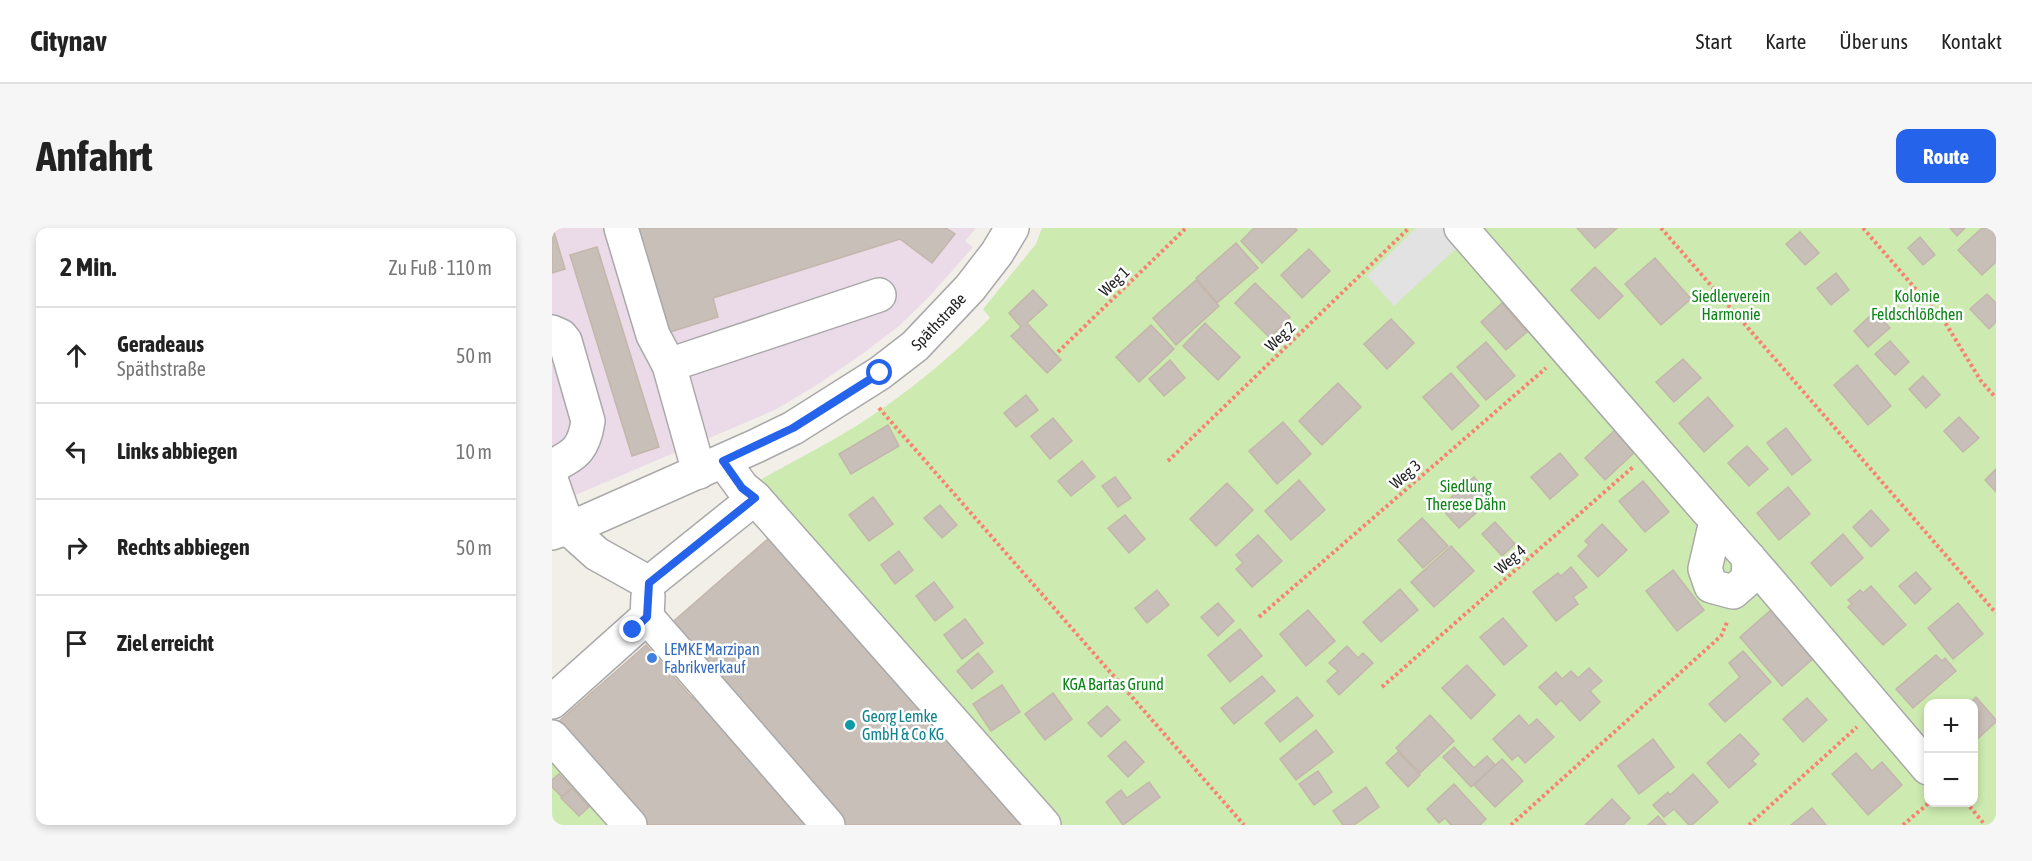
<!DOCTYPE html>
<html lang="de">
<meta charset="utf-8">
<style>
:root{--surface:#fff;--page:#f6f6f6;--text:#222;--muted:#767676;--line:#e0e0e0;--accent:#2563eb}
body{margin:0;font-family:"Asap Condensed",sans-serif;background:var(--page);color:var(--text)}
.controls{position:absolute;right:18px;bottom:18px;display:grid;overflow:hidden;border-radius:12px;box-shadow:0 3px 9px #0003}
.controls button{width:54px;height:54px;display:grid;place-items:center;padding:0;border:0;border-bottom:2px solid var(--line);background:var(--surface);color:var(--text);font:30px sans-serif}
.stop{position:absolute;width:18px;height:18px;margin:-14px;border:4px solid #2563eb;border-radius:50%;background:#fff}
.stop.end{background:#2563eb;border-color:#fff;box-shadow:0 2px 6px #0008}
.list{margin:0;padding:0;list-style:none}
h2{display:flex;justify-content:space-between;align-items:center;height:78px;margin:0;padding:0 24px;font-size:26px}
h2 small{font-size:20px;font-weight:400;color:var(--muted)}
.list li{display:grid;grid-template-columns:39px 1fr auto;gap:18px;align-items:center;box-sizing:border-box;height:96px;padding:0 24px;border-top:2px solid var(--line)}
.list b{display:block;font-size:22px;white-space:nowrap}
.list p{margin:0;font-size:20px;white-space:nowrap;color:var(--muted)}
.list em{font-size:20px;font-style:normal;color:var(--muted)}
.icon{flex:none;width:33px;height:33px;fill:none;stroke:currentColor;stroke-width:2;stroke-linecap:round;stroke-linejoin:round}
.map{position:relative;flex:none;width:1444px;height:597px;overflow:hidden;border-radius:12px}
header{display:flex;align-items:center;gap:36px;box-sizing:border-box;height:84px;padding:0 30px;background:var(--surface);border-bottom:2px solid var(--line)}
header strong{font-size:28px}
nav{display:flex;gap:33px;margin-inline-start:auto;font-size:21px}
.intro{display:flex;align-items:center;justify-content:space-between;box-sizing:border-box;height:144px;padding:0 36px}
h1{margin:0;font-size:42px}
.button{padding:15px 27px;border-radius:12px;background:var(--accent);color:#fff;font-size:21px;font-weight:700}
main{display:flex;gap:36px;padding:0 36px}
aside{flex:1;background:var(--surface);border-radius:12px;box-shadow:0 3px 9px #0003}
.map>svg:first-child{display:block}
.industrial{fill:#ebdbe8}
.grass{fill:#cdebb0;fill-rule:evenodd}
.parking{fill:#e2e2e2}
.building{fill:#c7bfb8;stroke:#c4b6ab;stroke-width:1.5}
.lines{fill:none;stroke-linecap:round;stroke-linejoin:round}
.minor-casing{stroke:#a9a9a9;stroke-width:36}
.path{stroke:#fa8072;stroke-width:4;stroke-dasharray:3 3;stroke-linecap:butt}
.minor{stroke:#fff;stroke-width:33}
.route{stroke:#2563eb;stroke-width:8}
.shop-dot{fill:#3f7fe0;stroke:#fff;stroke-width:2}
.culture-dot{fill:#0f9aa8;stroke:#fff;stroke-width:2}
.labels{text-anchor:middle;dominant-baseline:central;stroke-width:5;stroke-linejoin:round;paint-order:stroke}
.street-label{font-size:16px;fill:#222;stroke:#fff}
.park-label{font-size:16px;fill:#0c8416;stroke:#fff}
.shop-label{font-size:16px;fill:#366cbe;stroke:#fff;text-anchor:start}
.culture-label{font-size:16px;fill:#0d838f;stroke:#fff;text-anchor:start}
</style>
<header>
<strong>Citynav</strong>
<nav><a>Start</a><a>Karte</a><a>Über uns</a><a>Kontakt</a></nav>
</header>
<div class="intro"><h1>Anfahrt</h1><a class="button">Route</a></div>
<main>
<aside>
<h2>2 Min.<small>Zu Fuß · 110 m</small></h2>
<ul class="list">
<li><svg class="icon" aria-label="ahead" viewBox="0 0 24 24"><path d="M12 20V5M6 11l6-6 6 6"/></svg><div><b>Geradeaus</b><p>Späthstraße</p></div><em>50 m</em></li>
<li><svg class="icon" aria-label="left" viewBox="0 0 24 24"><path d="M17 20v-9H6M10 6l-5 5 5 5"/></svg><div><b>Links abbiegen</b></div><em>10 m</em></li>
<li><svg class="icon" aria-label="right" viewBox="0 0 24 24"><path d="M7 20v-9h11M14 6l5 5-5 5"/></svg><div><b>Rechts abbiegen</b></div><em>50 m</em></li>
<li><svg class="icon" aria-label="arrive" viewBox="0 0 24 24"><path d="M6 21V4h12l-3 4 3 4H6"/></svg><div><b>Ziel erreicht</b></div></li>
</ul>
</aside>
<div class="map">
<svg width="1444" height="597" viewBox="0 0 1444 597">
<rect width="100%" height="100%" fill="#f2efe9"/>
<path class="industrial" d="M0 0H424L413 13 421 19 375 71 347 98 313 124 268 155 223 182 21 268 0 275Z"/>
<g class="grass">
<path d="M490 0H1444V597H505L208 252C241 233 276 216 309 195 355 165 399 129 438 90L431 81 484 16ZM1376 476H1422V574H1376Z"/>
<path d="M0 535 57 597H0Z"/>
</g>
<path class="parking" d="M864 0H899L911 14 842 78 815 48Z"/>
<g class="building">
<path d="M79 0H394L403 6 380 35 348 11 161 70 166 89 112 106Z"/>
<path d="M702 0H743L745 2 710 35 689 13Z"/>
<path d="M1025 0H1065L1043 20Z"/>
<path d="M1398 0H1413L1405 8Z"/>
<path d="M1430 0H1439L1444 5V34L1430 47 1406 22Z"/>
<path d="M0 4H2L13 41 0 45Z"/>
<path d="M1248 4 1267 25 1253 37 1234 16Z"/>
<path d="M1368 9 1383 27 1371 37 1356 20Z"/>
<path d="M684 15 706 40 665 75 644 50Z"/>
<path d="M45 19 107 219 80 228 18 27Z"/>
<path d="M757 21 778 43 750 70 729 47Z"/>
<path d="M1103 30 1139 71 1109 97 1073 56Z"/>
<path d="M1043 39 1071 68 1047 91 1019 62Z"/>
<path d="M1284 45 1297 62 1279 77 1265 60Z"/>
<path d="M644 52 667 78 624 117 601 90Z"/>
<path d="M703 55 738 89 718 110 683 75Z"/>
<path d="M481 62 495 77 475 95 509 132 495 145 459 108 469 99 457 85Z"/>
<path d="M1435 66 1444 75V94L1437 101 1418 81Z"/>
<path d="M950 75 975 104 954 122 929 94Z"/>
<path d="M1323 83 1338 100 1316 119 1302 103Z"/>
<path d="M839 91 862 115 835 141 812 116Z"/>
<path d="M653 95 688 129 666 152 631 118Z"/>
<path d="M599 97 622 121 587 154 564 129Z"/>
<path d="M1338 113 1357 134 1343 147 1323 126Z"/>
<path d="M934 114 963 148 934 172 905 139Z"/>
<path d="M1131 131 1149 150 1122 174 1104 154Z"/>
<path d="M618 132 633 150 612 168 597 151Z"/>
<path d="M1305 137 1339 178 1316 197 1282 157Z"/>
<path d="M899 145 927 178 900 202 871 169Z"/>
<path d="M1371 148 1388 167 1374 180 1357 161Z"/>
<path d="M786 155 809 179 770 217 747 193Z"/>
<path d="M474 167 486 182 464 199 452 185Z"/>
<path d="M1156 169 1181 198 1152 224 1127 195Z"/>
<path d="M1407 189 1427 210 1411 224 1392 203Z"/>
<path d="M501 190 520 213 498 231 479 208Z"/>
<path d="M731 194 759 226 725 256 697 223Z"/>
<path d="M336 197 347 218 299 246 287 226Z"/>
<path d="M1234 200 1259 232 1240 247 1215 215Z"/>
<path d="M1063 202 1083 224 1053 252 1033 230Z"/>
<path d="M1195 218 1216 241 1197 258 1176 235Z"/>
<path d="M1008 225 1026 247 998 271 979 249Z"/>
<path d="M530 233 543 249 519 268 506 253Z"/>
<path d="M1444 241V264L1433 252Z"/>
<path d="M563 249 579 270 566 279 550 258Z"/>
<path d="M922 249 940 271 907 300 888 279Z"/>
<path d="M747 252 773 282 739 312 713 283Z"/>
<path d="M1091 253 1117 284 1093 304 1067 273Z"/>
<path d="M675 255 701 282 664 318 638 291Z"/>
<path d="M1236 259 1258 286 1227 312 1205 285Z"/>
<path d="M321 269 341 296 317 313 297 287Z"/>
<path d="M388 277 405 297 390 310 372 290Z"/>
<path d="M1319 282 1337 302 1319 319 1301 299Z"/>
<path d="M573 287 593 311 577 325 556 300Z"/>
<path d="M870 290 896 318 871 340 846 312Z"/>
<path d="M943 294 963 316 950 328 930 306Z"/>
<path d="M1050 296 1075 322 1046 349 1026 328 1037 317 1033 313Z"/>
<path d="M225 303 480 597H289L116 398Z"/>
<path d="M1291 306 1311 330 1279 358 1259 335Z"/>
<path d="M706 307 730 333 700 359 684 341 691 335 684 327Z"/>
<path d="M899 318 922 343 882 379 859 354Z"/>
<path d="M347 323 361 342 343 356 329 337Z"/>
<path d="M1019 339 1035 359 1021 369 1026 376 1004 393 981 364 1006 345 1009 348Z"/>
<path d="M1121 342 1152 382 1125 403 1094 363Z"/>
<path d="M1364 344 1379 361 1363 376 1347 358Z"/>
<path d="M382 354 401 379 383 393 364 368Z"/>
<path d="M1319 358 1354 397 1331 417 1296 379 1300 376 1296 372 1308 362 1311 365Z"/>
<path d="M848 361 866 382 829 414 811 394Z"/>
<path d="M605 362 617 377 595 395 583 380Z"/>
<path d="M1229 373 1271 422 1230 458 1188 409Z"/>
<path d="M666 375 682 393 666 408 649 389Z"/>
<path d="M1406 375 1431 406 1401 431 1376 400Z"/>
<path d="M756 382 783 413 754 438 728 406Z"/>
<path d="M951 390 975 418 952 437 928 409Z"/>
<path d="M413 391 431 415 410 431 392 407Z"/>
<path d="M688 401 710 428 678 454 656 427Z"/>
<path d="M94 417 140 470 143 468 254 597H87L5 495Z"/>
<path d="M795 418 806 430 811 425 821 435 787 467 775 453 786 443 777 435Z"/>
<path d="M1191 423 1219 454 1173 494 1157 476 1188 449 1177 435Z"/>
<path d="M426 425 441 444 420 461 405 443Z"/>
<path d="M1384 427 1390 433 1393 430 1404 443 1361 480 1344 461Z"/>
<path d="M915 437 943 467 919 491 890 460Z"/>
<path d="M1037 440 1050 453 1038 463 1048 474 1028 493 1009 472 1004 477 987 459 1004 444 1010 451 1019 443 1026 450Z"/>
<path d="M710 448 723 463 682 496 669 480Z"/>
<path d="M450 457 468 484 439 503 421 476Z"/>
<path d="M501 465 520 491 493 512 473 486Z"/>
<path d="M745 469 761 488 728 514 713 495Z"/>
<path d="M1424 469 1444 492V494L1422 514V476H1417Z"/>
<path d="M1255 470 1275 492 1251 514 1231 491Z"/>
<path d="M555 478 568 492 549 509 536 495Z"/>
<path d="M878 487 902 513 868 545 844 520Z"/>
<path d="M967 487 977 498 985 491 1002 509 973 535 966 527 960 532 941 511Z"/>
<path d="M764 502 781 524 744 552 728 531Z"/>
<path d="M1188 506 1207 526 1200 533 1204 536 1177 560 1155 535Z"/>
<path d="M1101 511 1122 539 1087 566 1066 538Z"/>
<path d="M573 513 592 534 576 549 556 528Z"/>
<path d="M902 519 922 540 935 528 943 537 919 559 891 529Z"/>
<path d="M846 524 868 547 856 559 834 535Z"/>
<path d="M1304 525 1320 543 1330 534 1350 557 1316 587 1280 546Z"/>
<path d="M950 531 971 553 943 579 922 557Z"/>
<path d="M766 543 780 564 762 577 747 556Z"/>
<path d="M7 546 20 560 10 569 0 559V552Z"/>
<path d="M1141 546 1166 574 1140 597H1137L1122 581 1112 589 1101 577 1116 564 1118 567Z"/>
<path d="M597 554 608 569 571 597 554 574 569 562 575 570Z"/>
<path d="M902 556 934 591 928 597H899L893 590 887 595 875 581Z"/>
<path d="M814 559 827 579 802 597H791L781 583Z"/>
<path d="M20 560 37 579 27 588 9 570Z"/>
<path d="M1060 571 1078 590 1071 597H1033Z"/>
<path d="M1260 580 1274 597H1239Z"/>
<path d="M1106 588 1114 597H1096Z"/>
</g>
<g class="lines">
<g class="minor-casing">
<g id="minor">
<path d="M69 0 101 107 117 137"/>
<path d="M909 0 1215 351 1376 540"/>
<path d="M0 104 9 108 13 113 36 193C32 220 24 227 0 238"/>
<path d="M171 233 190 259 203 270 492 597"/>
<path d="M147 244 117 137 327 67"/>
<path d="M0 254 16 300 45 326 97 355 203 270"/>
<path d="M1164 293 1153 341 1159 358 1181 364 1196 351 1197 330"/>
<path id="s1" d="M0 305 35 293 204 218 241 200 328 145 363 118 418 60 445 25 460 0"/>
<path d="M95 389 276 597"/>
<path d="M0 474 95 389 96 368"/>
<path d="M0 509 78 597"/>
</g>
</g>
<g class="path">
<path d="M1109 0 1444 385"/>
<path d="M1311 0 1394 96 1429 153 1444 170"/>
<path d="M506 124 634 0"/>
<path d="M327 180 692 597"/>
<path d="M616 233 857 0"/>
<path d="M707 389 994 140"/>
<path d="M830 459 1081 239"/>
<path d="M1414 574 1433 597"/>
<path d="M959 597 1169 408 1176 392"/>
<path d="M1197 597 1305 499"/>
<path d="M1351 597 1378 574"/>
</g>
<use href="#minor" class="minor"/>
</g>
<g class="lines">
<path class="route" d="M81 402 95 389 97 355 203 270 190 260 171 233 241 200 328 145"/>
</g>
<circle class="shop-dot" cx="100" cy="430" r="6"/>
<circle class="culture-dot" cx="298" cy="497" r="6"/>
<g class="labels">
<g class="street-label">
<text transform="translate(562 53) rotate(-44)">Weg 1</text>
<text stroke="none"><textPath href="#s1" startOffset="444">Späthstraße</textPath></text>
<text transform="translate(728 108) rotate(-44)">Weg 2</text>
<text transform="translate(853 246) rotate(-41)">Weg 3</text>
<text transform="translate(958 331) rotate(-41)">Weg 4</text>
</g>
<g class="park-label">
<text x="1179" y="68">Siedlerverein<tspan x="1179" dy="18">Harmonie</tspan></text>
<text x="1365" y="68">Kolonie<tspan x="1365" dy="18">Feldschlößchen</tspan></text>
<text x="914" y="258">Siedlung<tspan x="914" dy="18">Therese Dähn</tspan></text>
<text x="561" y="456">KGA Bartas Grund</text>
</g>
<g class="shop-label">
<text x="112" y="421">LEMKE Marzipan<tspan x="112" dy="18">Fabrikverkauf</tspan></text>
</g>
<g class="culture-label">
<text x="310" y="488">Georg Lemke<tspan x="310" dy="18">GmbH &amp; Co KG</tspan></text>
</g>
</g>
</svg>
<div class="controls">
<button>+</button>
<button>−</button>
</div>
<div class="stop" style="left:328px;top:145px"></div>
<div class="stop end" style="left:81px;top:402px"></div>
</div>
</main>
